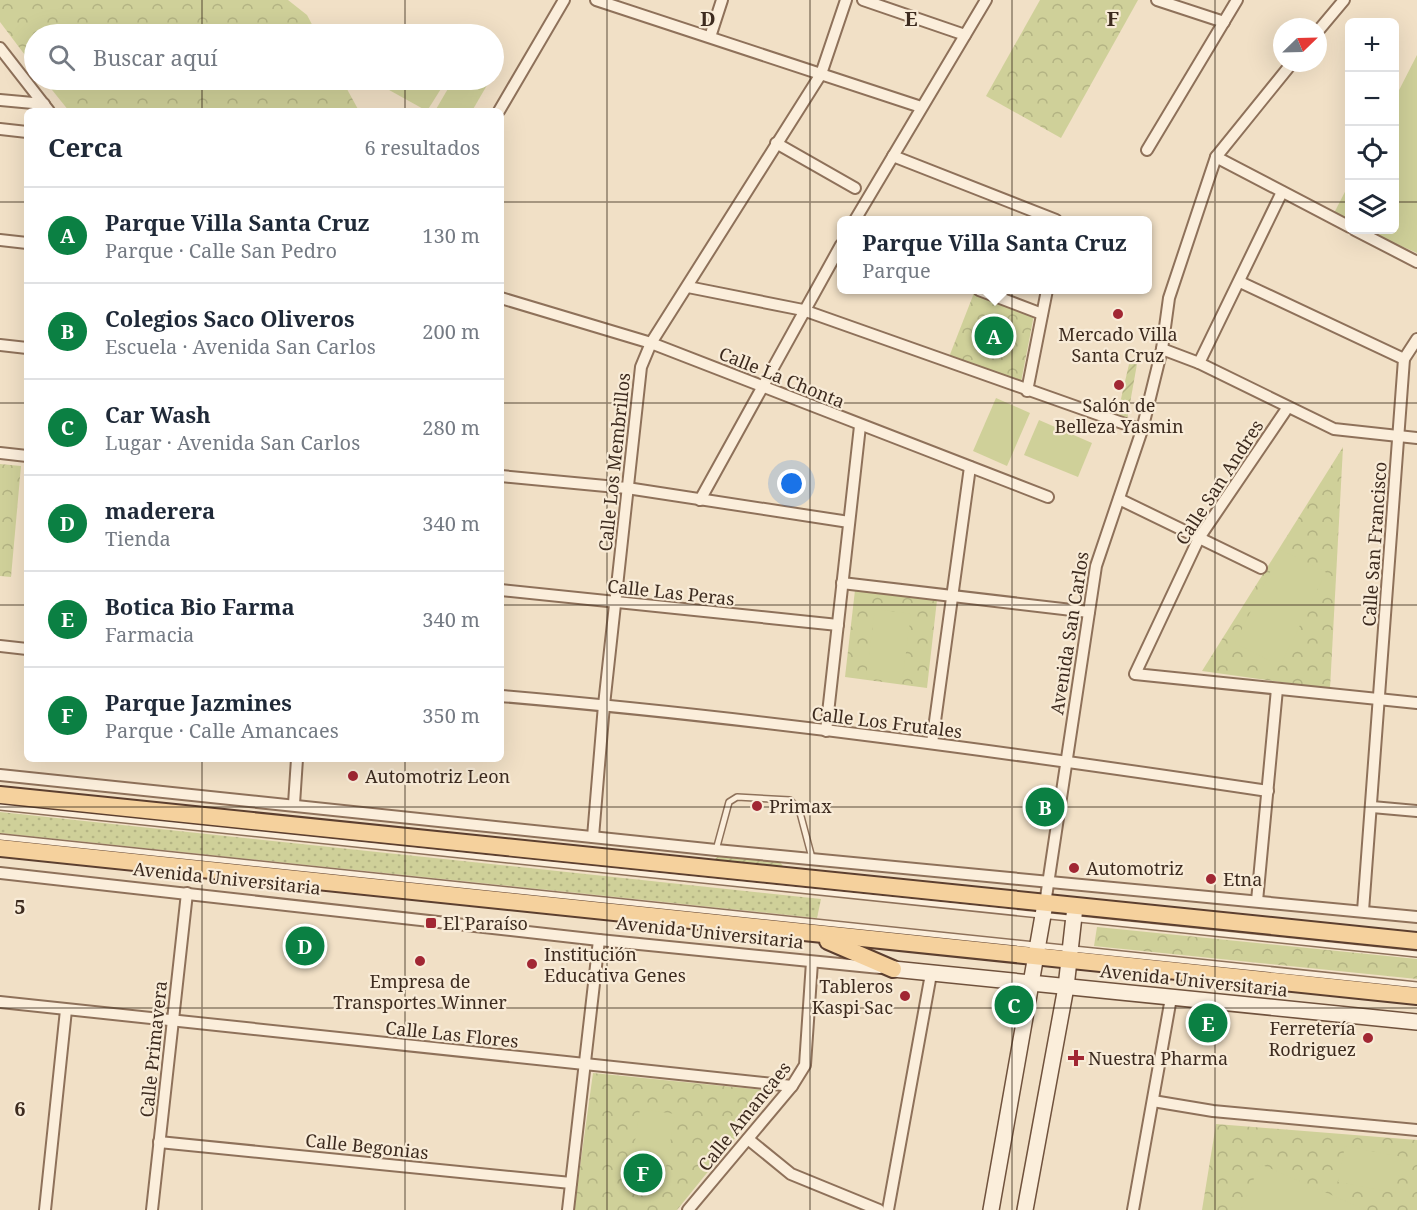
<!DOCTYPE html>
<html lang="es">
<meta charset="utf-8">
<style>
:root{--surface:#fff;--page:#f2f2f3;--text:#1f2937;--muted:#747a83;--line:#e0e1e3;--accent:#0b8043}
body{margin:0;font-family:"Noto Serif",serif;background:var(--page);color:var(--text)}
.controls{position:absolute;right:18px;top:18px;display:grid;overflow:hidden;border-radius:9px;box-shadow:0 6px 24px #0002}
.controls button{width:54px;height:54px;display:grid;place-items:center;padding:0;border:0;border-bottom:2px solid var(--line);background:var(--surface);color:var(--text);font:30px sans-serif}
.compass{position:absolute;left:1273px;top:18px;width:54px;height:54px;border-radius:50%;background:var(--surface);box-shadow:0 6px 24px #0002;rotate:67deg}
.you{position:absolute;left:792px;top:484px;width:21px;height:21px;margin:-15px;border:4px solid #fff;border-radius:50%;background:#1a73e8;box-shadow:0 0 0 9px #1a73e833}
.badge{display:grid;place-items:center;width:39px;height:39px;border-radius:50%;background:var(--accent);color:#fff;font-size:20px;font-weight:700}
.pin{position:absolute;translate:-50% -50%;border:3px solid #fff;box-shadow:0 2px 6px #0006}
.popup{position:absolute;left:837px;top:216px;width:315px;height:78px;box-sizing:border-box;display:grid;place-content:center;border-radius:9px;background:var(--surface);filter:drop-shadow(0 2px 4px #0005);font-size:20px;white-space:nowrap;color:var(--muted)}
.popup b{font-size:22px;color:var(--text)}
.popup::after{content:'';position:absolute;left:50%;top:100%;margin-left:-12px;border:12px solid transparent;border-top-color:var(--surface)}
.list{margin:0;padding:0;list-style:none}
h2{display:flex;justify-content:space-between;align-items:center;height:78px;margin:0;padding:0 24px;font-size:26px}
h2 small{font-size:20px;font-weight:400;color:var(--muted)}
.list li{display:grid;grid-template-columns:39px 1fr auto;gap:18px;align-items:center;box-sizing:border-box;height:96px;padding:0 24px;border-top:2px solid var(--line)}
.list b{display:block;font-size:22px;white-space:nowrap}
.list p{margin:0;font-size:20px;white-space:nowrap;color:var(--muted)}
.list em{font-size:20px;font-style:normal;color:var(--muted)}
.icon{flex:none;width:33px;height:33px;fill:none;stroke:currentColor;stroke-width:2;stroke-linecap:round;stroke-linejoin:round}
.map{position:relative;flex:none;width:1417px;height:1210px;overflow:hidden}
.search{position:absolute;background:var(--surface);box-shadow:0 6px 24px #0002;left:24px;top:24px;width:480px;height:66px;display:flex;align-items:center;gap:15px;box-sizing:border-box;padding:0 21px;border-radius:33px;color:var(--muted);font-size:22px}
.panel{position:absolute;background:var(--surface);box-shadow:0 6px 24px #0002;left:24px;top:108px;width:480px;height:654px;border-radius:9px}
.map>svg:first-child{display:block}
.grass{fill:url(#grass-dots)}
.forest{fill:url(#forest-crowns)}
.garden{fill:url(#garden-furrows)}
.pitch{fill:#cfd099}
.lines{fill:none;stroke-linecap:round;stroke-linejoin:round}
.lane-casing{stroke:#8e715a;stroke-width:8}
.street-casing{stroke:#8e715a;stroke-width:14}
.secondary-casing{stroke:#70523d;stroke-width:18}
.primary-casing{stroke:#5c3f2f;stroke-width:20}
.lane{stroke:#fbeedb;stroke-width:5}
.street{stroke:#fbeedb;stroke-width:10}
.secondary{stroke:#fbeedb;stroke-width:15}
.primary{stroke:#f5d19d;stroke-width:16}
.grid{fill:none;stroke:#3d2b1f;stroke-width:1.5;stroke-opacity:0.55}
.poi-dot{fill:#a12733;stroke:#f8ebd7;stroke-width:2}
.labels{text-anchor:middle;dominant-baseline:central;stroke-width:4.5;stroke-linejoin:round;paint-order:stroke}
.poi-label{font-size:18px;fill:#3d2b1f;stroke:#f8ebd7;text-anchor:start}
.street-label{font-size:18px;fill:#3d2b1f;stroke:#f8ebd7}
.grid-label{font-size:20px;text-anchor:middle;font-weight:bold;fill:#3d2b1f;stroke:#f8ebd7;stroke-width:4.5;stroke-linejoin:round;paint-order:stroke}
</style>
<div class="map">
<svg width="1417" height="1210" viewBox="0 0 1417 1210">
<defs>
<pattern id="grass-dots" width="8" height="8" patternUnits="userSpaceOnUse" patternTransform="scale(1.5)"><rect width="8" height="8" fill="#cfd099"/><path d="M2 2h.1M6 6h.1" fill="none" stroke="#b3b383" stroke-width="1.8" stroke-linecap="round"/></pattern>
<pattern id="forest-crowns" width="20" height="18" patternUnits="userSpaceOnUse" patternTransform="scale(1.5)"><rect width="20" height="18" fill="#cfd099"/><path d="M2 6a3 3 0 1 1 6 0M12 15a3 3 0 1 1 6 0" fill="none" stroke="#b3b383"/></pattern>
<pattern id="garden-furrows" width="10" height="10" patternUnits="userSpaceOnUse" patternTransform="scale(1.5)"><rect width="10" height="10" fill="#cfd099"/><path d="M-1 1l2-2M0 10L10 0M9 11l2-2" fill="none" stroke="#b3b383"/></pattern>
</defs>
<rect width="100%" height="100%" fill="#f1e0c6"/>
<path class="grass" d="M0 812 821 899 817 918 0 833Z"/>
<g class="forest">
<path d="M0 0H288L307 15 317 34H34V67L0 22Z"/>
<path d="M1040 0H1138L1061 138 986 96Z"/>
<path d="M44 80H342L359 111H69Z"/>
<path d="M974 293 1034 315 1021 382 949 357Z"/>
<path d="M1343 447 1330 689 1202 671Z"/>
<path d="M0 464 21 466 11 577 0 576Z"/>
<path d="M855 590 937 600 927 688 845 677Z"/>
<path d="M1097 927 1417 959V979L1094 946Z"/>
<path d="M593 1073 773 1091 677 1210H574Z"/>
<path d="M1216 1124 1417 1140V1210H1202Z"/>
</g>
<g class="garden">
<path d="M1130 360 1137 364 1127 420 1117 416Z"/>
<path d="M722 853 777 858 788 873 708 865Z"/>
</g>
<g class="pitch">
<path d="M1417 55V253L1365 230H1394L1395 98Z"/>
<path d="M371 80H437L444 84 427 111Z"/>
<path d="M453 80H490L472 111H435Z"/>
<path d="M1349 184V222L1333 215Z"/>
<path d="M996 398 1030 413 1007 466 973 451Z"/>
<path d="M1039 420 1092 443 1078 477 1024 455Z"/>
<path d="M1281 550 1326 572 1280 666 1235 643Z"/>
<path d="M875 609 911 614 902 683 866 678Z"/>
<path d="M640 1109 675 1114 665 1173 631 1167Z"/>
<path d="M1345 1146 1402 1157 1395 1193 1338 1182Z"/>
<path d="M1260 1164 1366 1210H1241Z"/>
</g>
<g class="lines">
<g class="lane-casing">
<g id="lane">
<path d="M0 807 1417 954"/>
<path d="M0 837 1417 985"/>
<path d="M716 850 729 802 737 797 790 800 799 809 812 858"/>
</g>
</g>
<g class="street-casing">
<g id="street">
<path d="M596 0 921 107"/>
<path d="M863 0 965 35"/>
<path d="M1157 0 1224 22"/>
<path d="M1318 31 1344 0"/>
<path d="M710 37 722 0"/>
<path d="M0 48 49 111"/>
<path d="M0 100 44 104"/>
<path d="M499 111 564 0"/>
<path d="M0 129 27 132"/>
<path d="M776 143 855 188"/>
<path d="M1147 150 1237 0"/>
<path d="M893 156 1056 220"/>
<path d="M1216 157 1350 227"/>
<path d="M855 220 986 0"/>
<path d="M1355 230 1417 262"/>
<path d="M0 240 27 243"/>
<path d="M1240 282 1404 359"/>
<path d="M688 287 803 310 1142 430"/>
<path d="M979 290 1042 314"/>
<path d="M501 298 651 343 1048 497"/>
<path d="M0 345 27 348"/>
<path d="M1162 349 1199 363 1334 429 1417 438"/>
<path d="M1199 363 1282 192"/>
<path d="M1027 391 1047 290"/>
<path d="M1288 407 1199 538 1135 674 1417 703"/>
<path d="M0 453 27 456"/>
<path d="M501 476 627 488 849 522"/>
<path d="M1119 499 1261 568"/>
<path d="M700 500 841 245"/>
<path d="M842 583 1089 612"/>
<path d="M501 590 838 625"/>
<path d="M0 646 27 649"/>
<path d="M501 696C758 718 1013 753 1268 791"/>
<path d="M826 731 860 426"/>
<path d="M932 743 970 467"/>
<path d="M0 775 716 850 1417 917"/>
<path d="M294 804 297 759"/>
<path d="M1372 807 1417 811"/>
<path d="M593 837 604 705 641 367 651 343 821 74 846 0"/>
<path d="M0 873 599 940 880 968"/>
<path d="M1257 901 1277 689"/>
<path d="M1045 904 1096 566 1142 430 1162 349 1169 298 1216 157 1292 63"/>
<path d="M1363 911 1404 359 1417 339"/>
<path d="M0 1002 792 1086"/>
<path d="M1153 1101 1213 1111 1417 1130"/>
<path d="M748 1139 791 1174 879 1210"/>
<path d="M159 1142 571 1183"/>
<path d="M45 1210 66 1010"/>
<path d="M152 1210 187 893"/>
<path d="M568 1210 599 940"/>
<path d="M688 1210 792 1086 805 1065 812 962"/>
<path d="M888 1210 931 974"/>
<path d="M1133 1210 1171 998"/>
</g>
</g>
<g class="secondary-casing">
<g id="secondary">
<path d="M893 969 1417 1022"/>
<path d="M991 1210 1045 904"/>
<path d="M1025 1210 1066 987 1075 907"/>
</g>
</g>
<g class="primary-casing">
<g id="primary">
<path d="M0 795 1417 941"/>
<path d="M0 848 1417 996"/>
<path d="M828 941 893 969"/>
</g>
</g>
<use href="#lane" class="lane"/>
<use href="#street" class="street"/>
<use href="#secondary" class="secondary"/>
<use href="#primary" class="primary"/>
</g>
<path class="grid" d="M202 0V34M405 0V34M607 0V1210M810 0V1210M1012 0V1210M1215 0V1210M202 80V111M405 80V111M0 202H27M501 202H1350M1394 202H1417M0 403H27M501 403H1417M0 605H27M501 605H1417M202 759V1210M405 759V1210M0 807H1417M0 1008H1417"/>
<g class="poi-dot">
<circle cx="1118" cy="314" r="6"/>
<circle cx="1119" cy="385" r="6"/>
<circle cx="353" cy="776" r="6"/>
<circle cx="757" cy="806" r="6"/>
<circle cx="1074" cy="868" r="6"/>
<circle cx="1211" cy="879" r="6"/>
<rect x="425" y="917" width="12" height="12" rx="3"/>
<circle cx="420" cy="961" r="6"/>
<circle cx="532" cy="964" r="6"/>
<circle cx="905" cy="996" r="6"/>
<circle cx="1368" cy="1038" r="6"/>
<path d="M1073 1049h6v6h6v6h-6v6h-6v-6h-6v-6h6z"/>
</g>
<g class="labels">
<g class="poi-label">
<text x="1118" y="334" text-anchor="middle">Mercado Villa<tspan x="1118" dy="21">Santa Cruz</tspan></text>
<text x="1119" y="405" text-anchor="middle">Salón de<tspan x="1119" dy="21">Belleza Yasmin</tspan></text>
<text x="365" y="776">Automotriz Leon</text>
<text x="769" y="806">Primax</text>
<text x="1086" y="868">Automotriz</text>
<text x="1223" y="879">Etna</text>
<text x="443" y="923">El Paraíso</text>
<text x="544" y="954">Institución<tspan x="544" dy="21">Educativa Genes</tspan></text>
<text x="420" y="981" text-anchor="middle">Empresa de<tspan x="420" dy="21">Transportes Winner</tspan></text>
<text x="893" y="986" text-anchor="end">Tableros<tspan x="893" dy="21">Kaspi Sac</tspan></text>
<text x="1356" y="1028" text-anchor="end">Ferretería<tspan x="1356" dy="21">Rodriguez</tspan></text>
<text x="1088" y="1058">Nuestra Pharma</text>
</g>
<g class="street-label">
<text transform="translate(782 377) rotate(22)">Calle La Chonta</text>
<text transform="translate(614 462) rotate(-84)">Calle Los Membrillos</text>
<text transform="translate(1219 482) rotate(-57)">Calle San Andres</text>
<text transform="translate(1374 544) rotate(-86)">Calle San Francisco</text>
<text transform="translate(671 592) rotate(6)">Calle Las Peras</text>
<text transform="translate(1069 633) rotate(-81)">Avenida San Carlos</text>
<text transform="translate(887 722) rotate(7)">Calle Los Frutales</text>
<text transform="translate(227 878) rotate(6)">Avenida Universitaria</text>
<text transform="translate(710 932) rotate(6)">Avenida Universitaria</text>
<text transform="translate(1194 980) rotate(6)">Avenida Universitaria</text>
<text transform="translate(452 1034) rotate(6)">Calle Las Flores</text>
<text transform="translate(153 1049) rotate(-84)">Calle Primavera</text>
<text transform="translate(744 1116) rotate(-51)">Calle Amancaes</text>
<text transform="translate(367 1146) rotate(6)">Calle Begonias</text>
</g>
</g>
<g class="grid-label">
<text x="708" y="26">D</text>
<text x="911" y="26">E</text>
<text x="1113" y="26">F</text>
<text x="20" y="914">5</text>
<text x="20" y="1116">6</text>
</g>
</svg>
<div class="controls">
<button>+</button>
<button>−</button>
<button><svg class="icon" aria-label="locate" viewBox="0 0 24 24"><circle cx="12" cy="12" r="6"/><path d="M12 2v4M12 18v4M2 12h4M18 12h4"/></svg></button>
<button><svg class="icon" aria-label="layers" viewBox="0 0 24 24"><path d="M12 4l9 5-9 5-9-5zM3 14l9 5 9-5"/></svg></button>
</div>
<svg class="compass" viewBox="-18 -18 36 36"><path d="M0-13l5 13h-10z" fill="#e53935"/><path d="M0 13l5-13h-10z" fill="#747a83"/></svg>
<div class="you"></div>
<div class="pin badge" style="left:994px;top:336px">A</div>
<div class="popup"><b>Parque Villa Santa Cruz</b>Parque</div>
<div class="pin badge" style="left:1045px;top:807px">B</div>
<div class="pin badge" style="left:1014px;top:1005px">C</div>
<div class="pin badge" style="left:305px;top:946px">D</div>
<div class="pin badge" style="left:1208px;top:1023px">E</div>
<div class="pin badge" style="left:643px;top:1173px">F</div>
<div class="search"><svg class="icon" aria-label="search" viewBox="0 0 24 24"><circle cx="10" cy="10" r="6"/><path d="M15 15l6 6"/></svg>Buscar aquí</div>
<section class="panel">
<h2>Cerca<small>6 resultados</small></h2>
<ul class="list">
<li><span class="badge">A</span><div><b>Parque Villa Santa Cruz</b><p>Parque · Calle San Pedro</p></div><em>130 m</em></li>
<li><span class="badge">B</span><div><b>Colegios Saco Oliveros</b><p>Escuela · Avenida San Carlos</p></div><em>200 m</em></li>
<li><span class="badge">C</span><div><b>Car Wash</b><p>Lugar · Avenida San Carlos</p></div><em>280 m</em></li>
<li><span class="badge">D</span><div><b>maderera</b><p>Tienda</p></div><em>340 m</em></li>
<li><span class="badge">E</span><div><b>Botica Bio Farma</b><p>Farmacia</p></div><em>340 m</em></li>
<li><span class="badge">F</span><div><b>Parque Jazmines</b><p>Parque · Calle Amancaes</p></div><em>350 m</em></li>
</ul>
</section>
</div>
